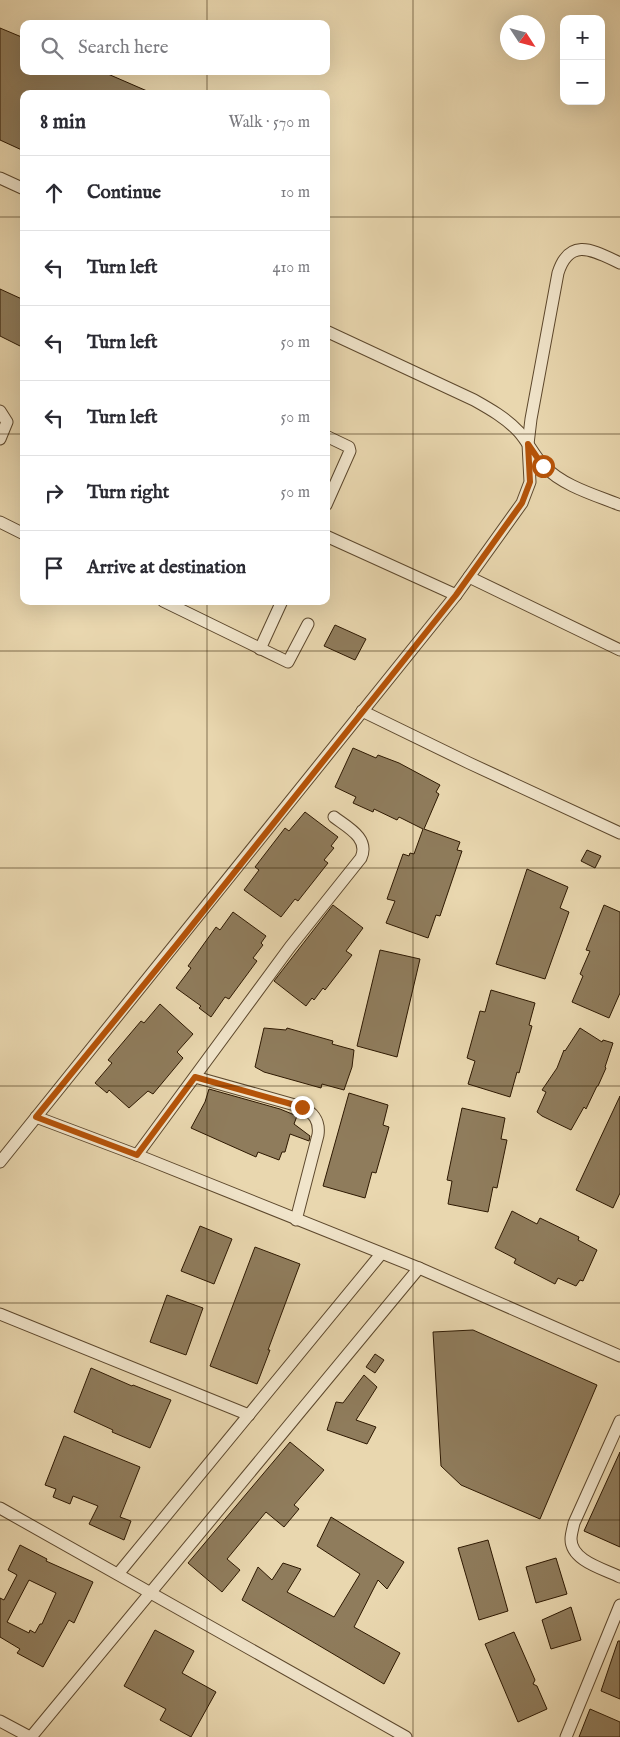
<!DOCTYPE html>
<meta charset="utf-8">
<style>
:root{--surface:#fff;--page:#f7f7f7;--text:#2b2b33;--muted:#7c7c81;--line:#e1e1e2}
body{margin:0;font-family:"IM FELL English",serif;background:var(--page);color:var(--text)}
.controls{position:absolute;right:15px;top:15px;display:grid;overflow:hidden;border-radius:10px;box-shadow:0 5px 20px #0002}
.controls button{width:45px;height:45px;display:grid;place-items:center;padding:0;border:0;border-bottom:1px solid var(--line);background:var(--surface);color:var(--text);font:25px sans-serif}
.compass{position:absolute;left:500px;top:15px;width:45px;height:45px;border-radius:50%;background:var(--surface);box-shadow:0 5px 20px #0002;rotate:126deg}
.stop{position:absolute;width:15px;height:15px;margin:-11px;border:4px solid #b45309;border-radius:50%;background:#fff}
.stop.end{background:#b45309;border-color:#fff;box-shadow:0 1px 5px #0008}
.list{margin:0;padding:0;list-style:none}
h2{display:flex;justify-content:space-between;align-items:center;height:65px;margin:0;padding:0 20px;font-size:21px}
h2 small{font-size:16px;font-weight:400;color:var(--muted)}
.list li{display:grid;grid-template-columns:32px 1fr auto;gap:15px;align-items:center;box-sizing:border-box;height:75px;padding:0 20px;border-top:1px solid var(--line)}
.list b{display:block;font-size:19px;white-space:nowrap}
.list em{font-size:16px;font-style:normal;color:var(--muted)}
.icon{flex:none;width:28px;height:28px;fill:none;stroke:currentColor;stroke-width:2;stroke-linecap:round;stroke-linejoin:round}
.map{position:relative;flex:none;width:620px;height:1737px;overflow:hidden}
.search{position:absolute;background:var(--surface);box-shadow:0 5px 20px #0002;left:20px;top:20px;width:310px;height:55px;display:flex;align-items:center;gap:12px;box-sizing:border-box;padding:0 18px;border-radius:10px;color:var(--muted);font-size:19px}
.panel{position:absolute;background:var(--surface);box-shadow:0 5px 20px #0002;left:20px;top:90px;width:310px;height:515px;border-radius:10px}
.map>svg:first-child{display:block}
.building{fill:#8f7c5c;stroke:#2e1902;fill-rule:evenodd}
.lines{fill:none;stroke-linecap:round;stroke-linejoin:round}
.street-casing{stroke:#5d482d;stroke-width:13}
.street{stroke:#f1e5cb;stroke-width:11}
.route{stroke:#b45309;stroke-width:6}
.grid{fill:none;stroke:#2e1902;stroke-width:1;stroke-opacity:0.55}
</style>
<div class="map">
<svg width="620" height="1737" viewBox="0 0 620 1737">
<rect width="100%" height="100%" fill="#e9d7af"/>
<filter id="stains"><feTurbulence type="fractalNoise" baseFrequency=".004" numOctaves="4"/><feColorMatrix values="0 0 0 0 .2 0 0 0 0 .09 0 0 0 0 .02 0 0 0 .5 -.17"/></filter>
<radialGradient id="worn" r=".72"><stop offset=".6" stop-color="#630" stop-opacity="0"/><stop offset="1" stop-color="#630" stop-opacity=".3"/></radialGradient>
<g class="building">
<path d="M0 28 24 38V71H101L154 94H24V151L0 140Z"/>
<path d="M0 289 24 300V348L0 336Z"/>
<path d="M335 625 366 639 355 660 324 646Z"/>
<path d="M353 748 376 758 378 755 399 763 440 785 436 792 439 794 424 829 460 842 457 850 462 851 440 916 436 915 428 938 386 923 395 901 387 899 403 854 409 856 410 853 414 854 423 829 399 817 397 820 374 809 373 812 353 803 356 797 335 787Z"/>
<path d="M305 812 338 837 331 846 334 848 324 860 328 863 298 901 295 899 281 917 244 890 259 870 255 867 285 828 289 831Z"/>
<path d="M587 850 601 856 595 868 581 861Z"/>
<path d="M527 869 568 887 560 908 569 912 545 979 496 964Z"/>
<path d="M333 905 363 928 346 951 352 955 325 990 323 988 314 1000 312 998 306 1006 274 981Z"/>
<path d="M604 905 620 912V993L609 1018 572 1002 583 976 580 974 590 951 586 950Z"/>
<path d="M233 912 266 936 261 943 263 945 253 958 257 961 229 999 225 997 211 1017 199 1008 201 1006 176 988 191 968 188 966 216 927 220 930Z"/>
<path d="M380 950 420 959 397 1057 357 1046Z"/>
<path d="M491 990 535 1003 529 1025 532 1026 519 1073 517 1072 510 1097 468 1084 475 1061 467 1058 480 1011 485 1012Z"/>
<path d="M160 1004 193 1034 177 1052 183 1058 153 1094 148 1091 129 1108 109 1090 107 1093 95 1083 112 1063 108 1060 141 1021 144 1023Z"/>
<path d="M264 1028 286 1030 287 1028 333 1041 332 1044 354 1050 352 1067 344 1090 322 1084 321 1088 264 1072 255 1067Z"/>
<path d="M580 1028 602 1042 603 1040 613 1043 605 1067 606 1068 598 1086H597L586 1109 584 1107 571 1130 542 1116 537 1112 546 1092 542 1090 557 1068 564 1050 565 1051Z"/>
<path d="M209 1089 280 1109 297 1116 294 1124 310 1136 309 1141 290 1134 285 1152H282L279 1160 258 1152 256 1157 191 1128 205 1102Z"/>
<path d="M349 1093 388 1105 383 1125 389 1127 376 1173 372 1172 365 1198 323 1186Z"/>
<path d="M620 1096V1193L613 1208 576 1190Z"/>
<path d="M462 1108 505 1118 501 1139 507 1140 497 1188 493 1187 488 1212 448 1204 452 1181 447 1180Z"/>
<path d="M512 1211 537 1224 540 1218 579 1237 578 1240 597 1250 583 1281 580 1280 576 1286 558 1278 555 1284 514 1263 516 1259 495 1248Z"/>
<path d="M200 1226 232 1239 214 1284 181 1271Z"/>
<path d="M255 1247 300 1264 268 1350H270L257 1384 210 1366Z"/>
<path d="M167 1295 203 1308 186 1355 150 1342Z"/>
<path d="M473 1330 597 1385 540 1519 461 1485 441 1466 433 1332Z"/>
<path d="M375 1354 384 1360 375 1373 366 1367Z"/>
<path d="M91 1368 132 1386 133 1385 171 1400 150 1448 112 1432 113 1430 74 1412Z"/>
<path d="M364 1375 377 1387 356 1420 376 1427 367 1444 327 1430 336 1402 343 1403Z"/>
<path d="M64 1436 140 1467 120 1517 131 1521 124 1540 89 1524 98 1506 73 1496 70 1504 53 1497 56 1489 45 1485Z"/>
<path d="M290 1442 324 1470 294 1505 299 1509 284 1527 266 1512 227 1559 240 1570 222 1592 188 1563Z"/>
<path d="M620 1452V1547L584 1531Z"/>
<path d="M331 1517 404 1562 387 1589 378 1580 354 1627 400 1653 384 1684 242 1600 258 1567 272 1580 283 1563 301 1569 287 1592 334 1617 360 1574 317 1546Z"/>
<path d="M488 1540 508 1611 479 1620 458 1548Z"/>
<path d="M20 1545 47 1559 46 1561 93 1582 74 1623 69 1620 43 1667 17 1653 20 1649 0 1637V1598L4 1600 17 1575 8 1570ZM29 1580 56 1593 42 1624H40L35 1633 30 1630 29 1633 7 1622Z"/>
<path d="M556 1558 567 1594 536 1603 526 1567Z"/>
<path d="M571 1607 581 1640 551 1649 542 1620Z"/>
<path d="M155 1630 194 1651 182 1673 216 1692 191 1737 160 1720 166 1709 124 1686Z"/>
<path d="M514 1632 535 1680 533 1684 537 1686 547 1709 518 1722 485 1644Z"/>
<path d="M618 1641H620V1699L601 1691Z"/>
<path d="M590 1709 620 1722V1737H579Z"/>
</g>
<g class="lines">
<g class="street-casing">
<g id="street">
<path d="M0 178 24 189"/>
<path d="M326 331 474 400C490 409 506 418 519 432 528 442 534 456 544 466 563 486 595 495 620 505"/>
<path d="M0 411 7 422 0 439"/>
<path d="M326 436 349 447 350 451 326 505"/>
<path d="M0 522 24 534"/>
<path d="M326 536 456 595"/>
<path d="M469 577 620 650"/>
<path d="M163 601 288 662 308 624"/>
<path d="M260 649 282 601"/>
<path d="M362 711 469 763 620 833"/>
<path d="M195 1077 302 1107C314 1113 320 1121 318 1135L296 1220"/>
<path d="M36 1117 137 1155 419 1268 620 1356"/>
<path d="M137 1155 290 947 361 858C370 838 347 827 334 817"/>
<path d="M0 1162 456 595 522 503 530 482 528 444 531 419 558 273C570 236 594 251 620 263"/>
<path d="M0 1314 249 1415"/>
<path d="M620 1421 574 1523C573 1528 571 1534 571 1539 571 1561 604 1569 620 1577"/>
<path d="M0 1508 406 1737"/>
<path d="M118 1574 381 1254"/>
<path d="M0 1721 30 1737"/>
<path d="M31 1737 419 1268"/>
<path d="M566 1737 620 1605"/>
</g>
</g>
<use href="#street" class="street"/>
</g>
<g class="lines">
<path class="route" d="M302 1107 195 1077 137 1155 36 1117 178 943 456 595 522 503 530 482 528 444 543 466"/>
</g>
<path class="grid" d="M207 0V24M413 0V1737M207 71V94M0 217H24M326 217H620M0 434H24M326 434H620M207 601V1737M0 651H620M0 868H620M0 1086H620M0 1303H620M0 1520H620"/>
<rect width="100%" height="100%" filter="url(#stains)"/>
<rect width="100%" height="100%" fill="url(#worn)"/>
</svg>
<div class="controls">
<button>+</button>
<button>−</button>
</div>
<svg class="compass" viewBox="-18 -18 36 36"><path d="M0-13l5 13h-10z" fill="#e53935"/><path d="M0 13l5-13h-10z" fill="#7c7c81"/></svg>
<div class="stop" style="left:543px;top:466px"></div>
<div class="stop end" style="left:302px;top:1107px"></div>
<div class="search"><svg class="icon" aria-label="search" viewBox="0 0 24 24"><circle cx="10" cy="10" r="6"/><path d="M15 15l6 6"/></svg>Search here</div>
<section class="panel">
<h2>8 min<small>Walk · 570 m</small></h2>
<ul class="list">
<li><svg class="icon" aria-label="ahead" viewBox="0 0 24 24"><path d="M12 20V5M6 11l6-6 6 6"/></svg><div><b>Continue</b></div><em>10 m</em></li>
<li><svg class="icon" aria-label="left" viewBox="0 0 24 24"><path d="M17 20v-9H6M10 6l-5 5 5 5"/></svg><div><b>Turn left</b></div><em>410 m</em></li>
<li><svg class="icon" aria-label="left" viewBox="0 0 24 24"><path d="M17 20v-9H6M10 6l-5 5 5 5"/></svg><div><b>Turn left</b></div><em>50 m</em></li>
<li><svg class="icon" aria-label="left" viewBox="0 0 24 24"><path d="M17 20v-9H6M10 6l-5 5 5 5"/></svg><div><b>Turn left</b></div><em>50 m</em></li>
<li><svg class="icon" aria-label="right" viewBox="0 0 24 24"><path d="M7 20v-9h11M14 6l5 5-5 5"/></svg><div><b>Turn right</b></div><em>50 m</em></li>
<li><svg class="icon" aria-label="arrive" viewBox="0 0 24 24"><path d="M6 21V4h12l-3 4 3 4H6"/></svg><div><b>Arrive at destination</b></div></li>
</ul>
</section>
</div>
